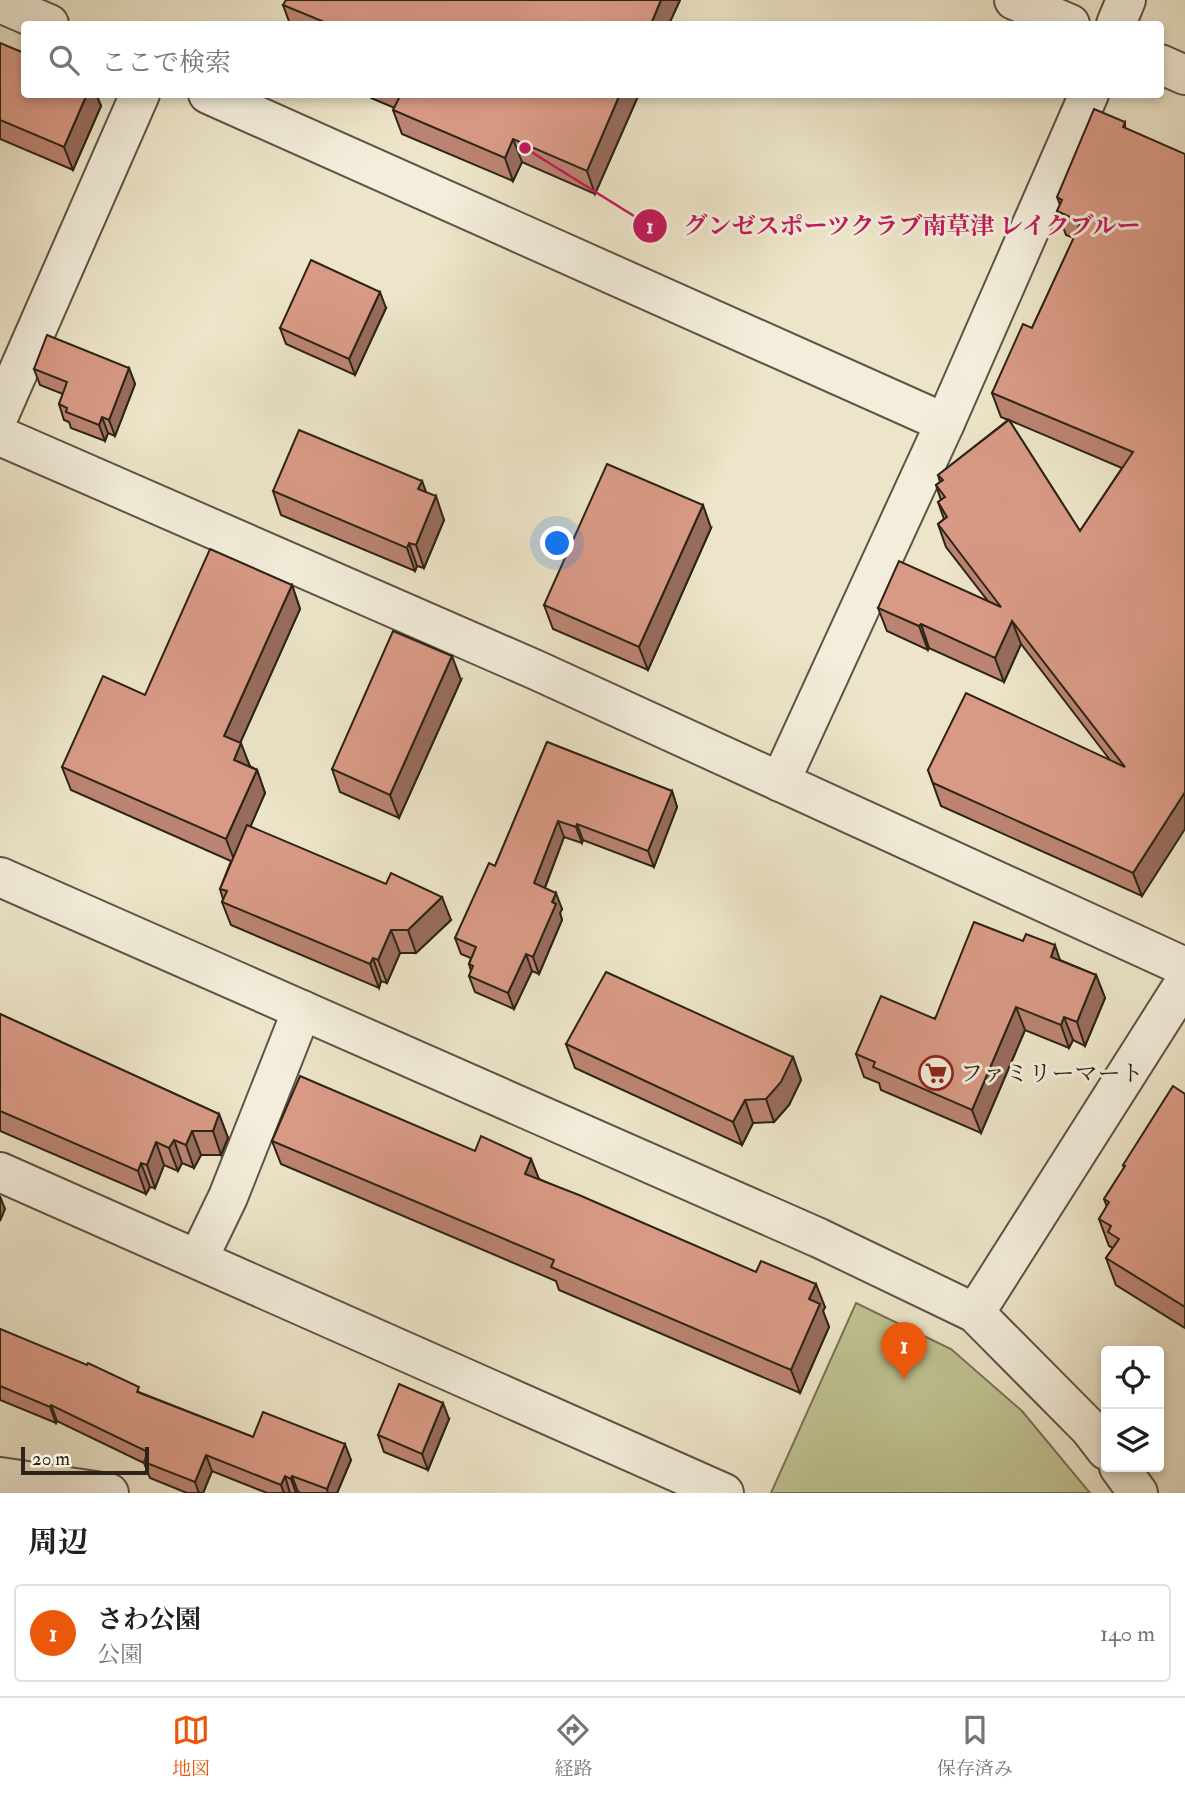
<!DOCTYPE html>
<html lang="ja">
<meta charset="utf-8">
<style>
:root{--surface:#fff;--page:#f2f2f2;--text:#202124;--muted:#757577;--line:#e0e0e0;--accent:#ea580c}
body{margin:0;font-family:"IM FELL Double Pica","Noto Serif JP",serif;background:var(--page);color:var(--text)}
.controls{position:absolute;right:21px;bottom:21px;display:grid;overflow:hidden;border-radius:7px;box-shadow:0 4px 10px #0003}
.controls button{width:63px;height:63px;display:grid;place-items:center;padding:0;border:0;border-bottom:2px solid var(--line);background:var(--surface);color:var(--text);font:35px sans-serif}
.scale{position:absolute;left:21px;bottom:18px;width:128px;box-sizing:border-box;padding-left:7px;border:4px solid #2d2317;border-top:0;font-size:19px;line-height:24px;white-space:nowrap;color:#2d2317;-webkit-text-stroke:5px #f3eedc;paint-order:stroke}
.you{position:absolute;left:558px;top:544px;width:24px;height:24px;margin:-18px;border:5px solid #fff;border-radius:50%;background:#1a73e8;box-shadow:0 0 0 10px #1a73e833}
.badge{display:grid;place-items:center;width:46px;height:46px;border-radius:50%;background:var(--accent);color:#fff;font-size:23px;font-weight:700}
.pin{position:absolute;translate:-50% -58px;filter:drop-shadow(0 2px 4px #0008)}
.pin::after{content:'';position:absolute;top:37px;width:24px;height:21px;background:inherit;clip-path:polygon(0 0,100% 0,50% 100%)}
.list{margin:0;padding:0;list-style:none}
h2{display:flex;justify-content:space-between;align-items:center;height:91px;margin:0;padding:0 28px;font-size:30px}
h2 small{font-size:23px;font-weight:400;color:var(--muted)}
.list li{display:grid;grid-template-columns:46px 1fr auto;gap:21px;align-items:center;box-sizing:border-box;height:98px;margin:0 14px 14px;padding:0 14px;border:2px solid var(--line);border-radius:7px}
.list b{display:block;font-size:26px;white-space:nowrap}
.list p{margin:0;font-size:23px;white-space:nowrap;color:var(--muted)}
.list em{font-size:23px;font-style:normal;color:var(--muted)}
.icon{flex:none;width:38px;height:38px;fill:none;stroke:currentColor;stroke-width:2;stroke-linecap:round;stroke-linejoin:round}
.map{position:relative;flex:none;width:1185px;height:1493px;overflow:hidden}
.search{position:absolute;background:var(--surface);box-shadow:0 4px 10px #0003;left:21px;right:21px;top:21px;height:77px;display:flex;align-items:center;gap:18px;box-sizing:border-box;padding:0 24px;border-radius:7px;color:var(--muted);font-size:26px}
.sheet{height:203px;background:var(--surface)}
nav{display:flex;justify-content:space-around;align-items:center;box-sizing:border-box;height:98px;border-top:2px solid var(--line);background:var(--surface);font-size:19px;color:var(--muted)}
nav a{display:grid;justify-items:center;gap:4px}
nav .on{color:var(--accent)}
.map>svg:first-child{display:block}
.green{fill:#bfc292;stroke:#767254;stroke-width:2}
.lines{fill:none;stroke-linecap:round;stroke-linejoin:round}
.minor-casing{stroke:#5d5444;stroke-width:42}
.minor{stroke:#f3eedc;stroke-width:38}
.wall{fill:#bb8472;stroke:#2d2317;stroke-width:2;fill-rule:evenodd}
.shaded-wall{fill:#986c5d;stroke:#2d2317;stroke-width:2}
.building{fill:#d99a85;stroke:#2d2317;stroke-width:2}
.labels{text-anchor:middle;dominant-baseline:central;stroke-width:6;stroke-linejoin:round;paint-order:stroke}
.poi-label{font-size:23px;fill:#2d2317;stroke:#f3eedc;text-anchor:start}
.leader{fill:none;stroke:#c2185b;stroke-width:2.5}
.callout-dot{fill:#c2185b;stroke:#f3eedc;stroke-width:2.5}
.mark-label{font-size:21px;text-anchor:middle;font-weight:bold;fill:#fff}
.callout-label{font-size:24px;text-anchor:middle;font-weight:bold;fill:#c2185b;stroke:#f3eedc;stroke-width:6;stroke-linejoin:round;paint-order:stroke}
</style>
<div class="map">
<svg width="1185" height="1493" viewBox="0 0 1185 1493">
<rect width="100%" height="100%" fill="#ede5c9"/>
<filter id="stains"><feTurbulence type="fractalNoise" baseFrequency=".00286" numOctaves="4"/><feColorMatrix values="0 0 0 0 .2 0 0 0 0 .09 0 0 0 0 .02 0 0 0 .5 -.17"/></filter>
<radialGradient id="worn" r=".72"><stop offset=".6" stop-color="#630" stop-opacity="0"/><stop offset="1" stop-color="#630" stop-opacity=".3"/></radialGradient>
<path class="green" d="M856 1303 951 1349 1022 1411 1090 1493H771Z"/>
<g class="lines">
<g class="minor-casing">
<g id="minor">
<path d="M1014 0 1070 24"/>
<path d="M0 3 49 24"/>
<path d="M1116 24 1126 0"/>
<path d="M1160 64 1185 75"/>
<path d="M208 94 945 423"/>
<path d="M0 413 140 94"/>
<path d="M0 436 536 670 1185 967"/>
<path d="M780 782 945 423 1089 94"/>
<path d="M0 877 819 1238 975 1313 1089 1428 1106 1450"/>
<path d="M0 1172 724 1493"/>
<path d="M198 1259 228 1197 302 1010"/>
<path d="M975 1313 1185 982"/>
<path d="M1119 1467 1138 1493"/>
<path d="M0 1477 109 1493"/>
</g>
</g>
<use href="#minor" class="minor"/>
</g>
<g class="wall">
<path d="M680 0 669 24H290L283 5Z"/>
<path d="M0 43 24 94H96L101 106 73 170 0 139Z"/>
<path d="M370 94H639L595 194 522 162 513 181 402 134 393 110 395 108 371 98Z"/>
<path d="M1125 122 1142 896 941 806 928 770 1110 760 1021 644 1004 682 929 648 928 650 887 631 878 608 987 600 946 547 938 524 944 519 938 502 941 500 936 485 940 482 938 475 1008 420 1001 417 992 393 1032 328 1074 238 1066 235 1057 211 1060 205 1057 197ZM1009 420 1122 468 1080 531Z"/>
<path d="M386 308 355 375 286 344 280 328Z"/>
<path d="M129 368 135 384 115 436 108 433 105 441 71 428 69 422 64 420 59 404 63 394 40 385 34 369Z"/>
<path d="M422 481 426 492 444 520 424 568 417 566 415 571 281 515 273 491Z"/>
<path d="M711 528 648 670 553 629 544 605Z"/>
<path d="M292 585 300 609 240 743 250 766 257 770 265 793 250 827 451 920 416 953H400L387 983 381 981 379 988 231 925 222 902 223 899 220 889 231 861 71 790 62 767 145 695Z"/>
<path d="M461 680 399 818 340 792 332 769Z"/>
<path d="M547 742 672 791 677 807 654 867 583 840 582 843 564 837 545 888 562 909 560 913 562 920 539 974 532 971 514 1009 475 992 469 976 471 971 469 964 471 958 461 954 455 938 495 866Z"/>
<path d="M1060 960 1096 975 1105 998 1085 1046 1073 1040 1069 1048 1025 1030 981 1133 881 1090 879 1083 864 1077 856 1054Z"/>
<path d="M0 1014 219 1114 228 1138 221 1155H201L194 1168 182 1163 178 1171 164 1165 155 1188 150 1187 146 1194 0 1131Z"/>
<path d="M566 1044 793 1057 801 1080 789 1105 774 1122 753 1123 742 1145 575 1068Z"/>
<path d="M1185 1094V1328L1116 1285 1106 1258 1113 1248 1109 1246 1099 1219 1107 1207 1104 1199 1124 1168 1123 1165Z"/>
<path d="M272 1141 475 1151 531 1159 539 1179 825 1307 823 1311 829 1327 800 1393 559 1290 556 1281 281 1164Z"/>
<path d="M0 1329 141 1393 253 1437 351 1460 337 1493H301L298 1492V1493H267L212 1471 203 1493H187L150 1478 144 1463 57 1421 56 1423 0 1400Z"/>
<path d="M449 1419 428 1470 384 1452 378 1435Z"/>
</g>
<g class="shaded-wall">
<path d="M661 0H680L669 24H651Z"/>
<path d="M87 94H96L101 106 73 170 64 147Z"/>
<path d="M620 94H639L595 194 587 171Z"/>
<path d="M513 139 522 162 513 181 505 158Z"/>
<path d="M380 292 386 308 355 375 349 359Z"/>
<path d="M129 368 135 384 115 436 109 420Z"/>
<path d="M102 417 108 433 105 441 99 425Z"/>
<path d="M422 481 430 504 418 489Z"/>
<path d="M436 496 444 520 424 568 416 545Z"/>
<path d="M703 505 711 528 648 670 639 647Z"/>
<path d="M409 543 417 566 415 571 407 548Z"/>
<path d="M292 585 300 609 233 759 224 736Z"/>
<path d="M1012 621 1021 644 1004 682 995 658Z"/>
<path d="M921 624 929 648 928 650 919 626Z"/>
<path d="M452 656 461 680 399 818 390 795Z"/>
<path d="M241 743 250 767 234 760Z"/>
<path d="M257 770 265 793 235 862 226 839Z"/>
<path d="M672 791 677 807 654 867 648 851Z"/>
<path d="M1185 792V829L1142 896 1133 873Z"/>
<path d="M558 821 564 837 540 900 534 883Z"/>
<path d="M577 824 583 840 582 843 576 827Z"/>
<path d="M556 893 562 909 560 913 562 920 539 974 533 957Z"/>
<path d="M442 897 451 920 416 953 408 930Z"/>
<path d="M391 930 400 953 387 983 378 960Z"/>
<path d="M1055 945 1063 969 1051 957Z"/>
<path d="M526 954 532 971 514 1009 508 993Z"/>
<path d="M373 958 381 981 379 988 370 964Z"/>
<path d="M1096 975 1105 998 1085 1046 1077 1022Z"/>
<path d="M1016 1007 1025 1030 981 1133 972 1110Z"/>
<path d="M1064 1017 1073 1040 1069 1048 1061 1025Z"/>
<path d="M793 1057 801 1080 789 1105 774 1122 766 1099Z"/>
<path d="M745 1100 753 1123 742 1145 733 1122Z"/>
<path d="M219 1114 228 1138 221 1155 213 1131Z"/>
<path d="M192 1131 201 1155 194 1168 186 1145Z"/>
<path d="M174 1140 182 1163 178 1171 169 1148Z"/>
<path d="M156 1142 164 1165 155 1188 147 1165Z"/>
<path d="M531 1159 540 1182 525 1174Z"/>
<path d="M141 1163 150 1187 146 1194 138 1171Z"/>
<path d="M0 1196 5 1209 0 1221Z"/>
<path d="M816 1284 825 1307 823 1311 829 1327 800 1393 791 1370 809 1299Z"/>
<path d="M443 1403 449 1419 428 1470 422 1454Z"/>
<path d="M51 1405 57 1421 56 1423 50 1407Z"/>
<path d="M345 1444 351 1460 337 1493H328L327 1489Z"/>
<path d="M206 1455 212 1471 203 1493H199L195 1482Z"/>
<path d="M285 1476 290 1493H284L281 1485Z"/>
<path d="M292 1476 298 1492V1493H296L291 1479Z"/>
</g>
<g class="building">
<path d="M286 0H661L651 24H329L283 5Z"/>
<path d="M0 43 24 53V94H87L64 147 0 120Z"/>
<path d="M401 94H620L587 171 513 139 505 158 393 110Z"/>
<path d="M1094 109 1125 122 1123 127 1185 154V792L1133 873 933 783 928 770 966 693 1125 767 1012 621 995 658 921 624 919 626 878 608 899 561 1001 607 938 524 947 517 938 502 945 497 936 485 943 480 938 475 1009 420 1080 531 1133 452 992 393 1023 324 1032 328 1081 222 1057 211 1062 200 1057 197Z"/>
<path d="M311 260 380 292 349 359 280 328Z"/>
<path d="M47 335 129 368 109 420 102 417 99 425 66 412 67 408 59 404 67 382 34 369Z"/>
<path d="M299 430 422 481 418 489 436 496 416 545 409 543 407 548 273 491Z"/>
<path d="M607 464 703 505 639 647 544 605Z"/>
<path d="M210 549 292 585 224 736 241 743 234 760 257 770 226 839 62 767 103 676 145 695Z"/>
<path d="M393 631 452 656 390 795 332 769Z"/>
<path d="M547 742 672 791 648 851 577 824 576 827 558 821 534 883 556 893 552 902 556 904 533 957 526 954 508 993 469 976 473 966 469 964 476 947 455 938 489 863 495 866Z"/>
<path d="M247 825 386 884 391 873 442 897 408 930H391L378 960 373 958 370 964 222 902 227 891 220 889Z"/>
<path d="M974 922 1023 941 1026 934 1055 945 1051 957 1096 975 1077 1022 1064 1017 1061 1025 1016 1007 972 1110 873 1067 875 1062 856 1054 881 996 935 1019Z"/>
<path d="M606 972 793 1057 781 1082 766 1099 745 1100 733 1122 566 1044Z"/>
<path d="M0 1014 219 1114 213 1131H192L186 1145 174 1140 169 1148 156 1142 147 1165 141 1163 138 1171 0 1111Z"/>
<path d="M300 1076 475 1151 481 1136 531 1159 525 1174 579 1195 756 1272 761 1261 816 1284 809 1299 820 1304 791 1370 551 1267 554 1260 272 1141Z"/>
<path d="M1173 1086 1185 1094V1307L1106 1258 1119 1239 1108 1232 1111 1226 1099 1219 1109 1202 1104 1199 1125 1166 1123 1165Z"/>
<path d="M0 1329 87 1365 88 1363 139 1387 137 1392 253 1437 263 1412 345 1444 327 1489 292 1476 291 1479 285 1476 281 1485 206 1455 195 1482 144 1462 148 1452 51 1405 50 1407 0 1386Z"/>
<path d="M399 1384 443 1403 422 1454 378 1435Z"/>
</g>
<defs>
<g id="supermarket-ring" transform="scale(1.75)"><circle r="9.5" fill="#f3eedc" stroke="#8f2418" stroke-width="1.5"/><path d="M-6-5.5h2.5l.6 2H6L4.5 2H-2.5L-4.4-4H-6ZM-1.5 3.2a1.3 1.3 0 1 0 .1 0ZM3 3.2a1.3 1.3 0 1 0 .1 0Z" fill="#8f2418"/></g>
</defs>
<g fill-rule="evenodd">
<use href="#supermarket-ring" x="936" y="1073"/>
</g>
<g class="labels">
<g class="poi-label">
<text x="960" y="1073">ファミリーマート</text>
</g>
</g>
<path class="leader" d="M525 148L650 226"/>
<g class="callout-dot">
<circle cx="525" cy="148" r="7"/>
<circle cx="650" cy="226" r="18"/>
</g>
<g class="mark-label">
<text x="650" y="233">1</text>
</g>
<g class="callout-label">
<text x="912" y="234">グンゼスポーツクラブ南草津 レイクブルー</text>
</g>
<rect width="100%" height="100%" filter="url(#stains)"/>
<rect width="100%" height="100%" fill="url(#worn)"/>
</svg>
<div class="controls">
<button><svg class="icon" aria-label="locate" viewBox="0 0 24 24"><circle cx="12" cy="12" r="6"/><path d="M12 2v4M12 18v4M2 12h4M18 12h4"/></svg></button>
<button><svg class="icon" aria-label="layers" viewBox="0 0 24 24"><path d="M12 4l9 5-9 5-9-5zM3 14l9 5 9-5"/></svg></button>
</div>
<div class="scale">20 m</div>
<div class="you"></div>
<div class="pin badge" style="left:904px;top:1380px">1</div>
<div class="search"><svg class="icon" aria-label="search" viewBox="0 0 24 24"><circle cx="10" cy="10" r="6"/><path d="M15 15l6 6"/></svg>ここで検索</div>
</div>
<section class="sheet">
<h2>周辺<small></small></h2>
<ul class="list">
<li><span class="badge">1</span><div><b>さわ公園</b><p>公園</p></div><em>140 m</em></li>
</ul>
</section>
<nav>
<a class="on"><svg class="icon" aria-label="map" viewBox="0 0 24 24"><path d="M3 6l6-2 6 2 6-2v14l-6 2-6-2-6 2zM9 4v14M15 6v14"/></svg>地図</a>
<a><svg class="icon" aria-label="directions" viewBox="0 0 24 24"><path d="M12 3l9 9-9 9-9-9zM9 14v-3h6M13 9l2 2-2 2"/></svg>経路</a>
<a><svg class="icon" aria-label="saved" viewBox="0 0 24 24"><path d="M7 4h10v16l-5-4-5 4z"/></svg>保存済み</a>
</nav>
